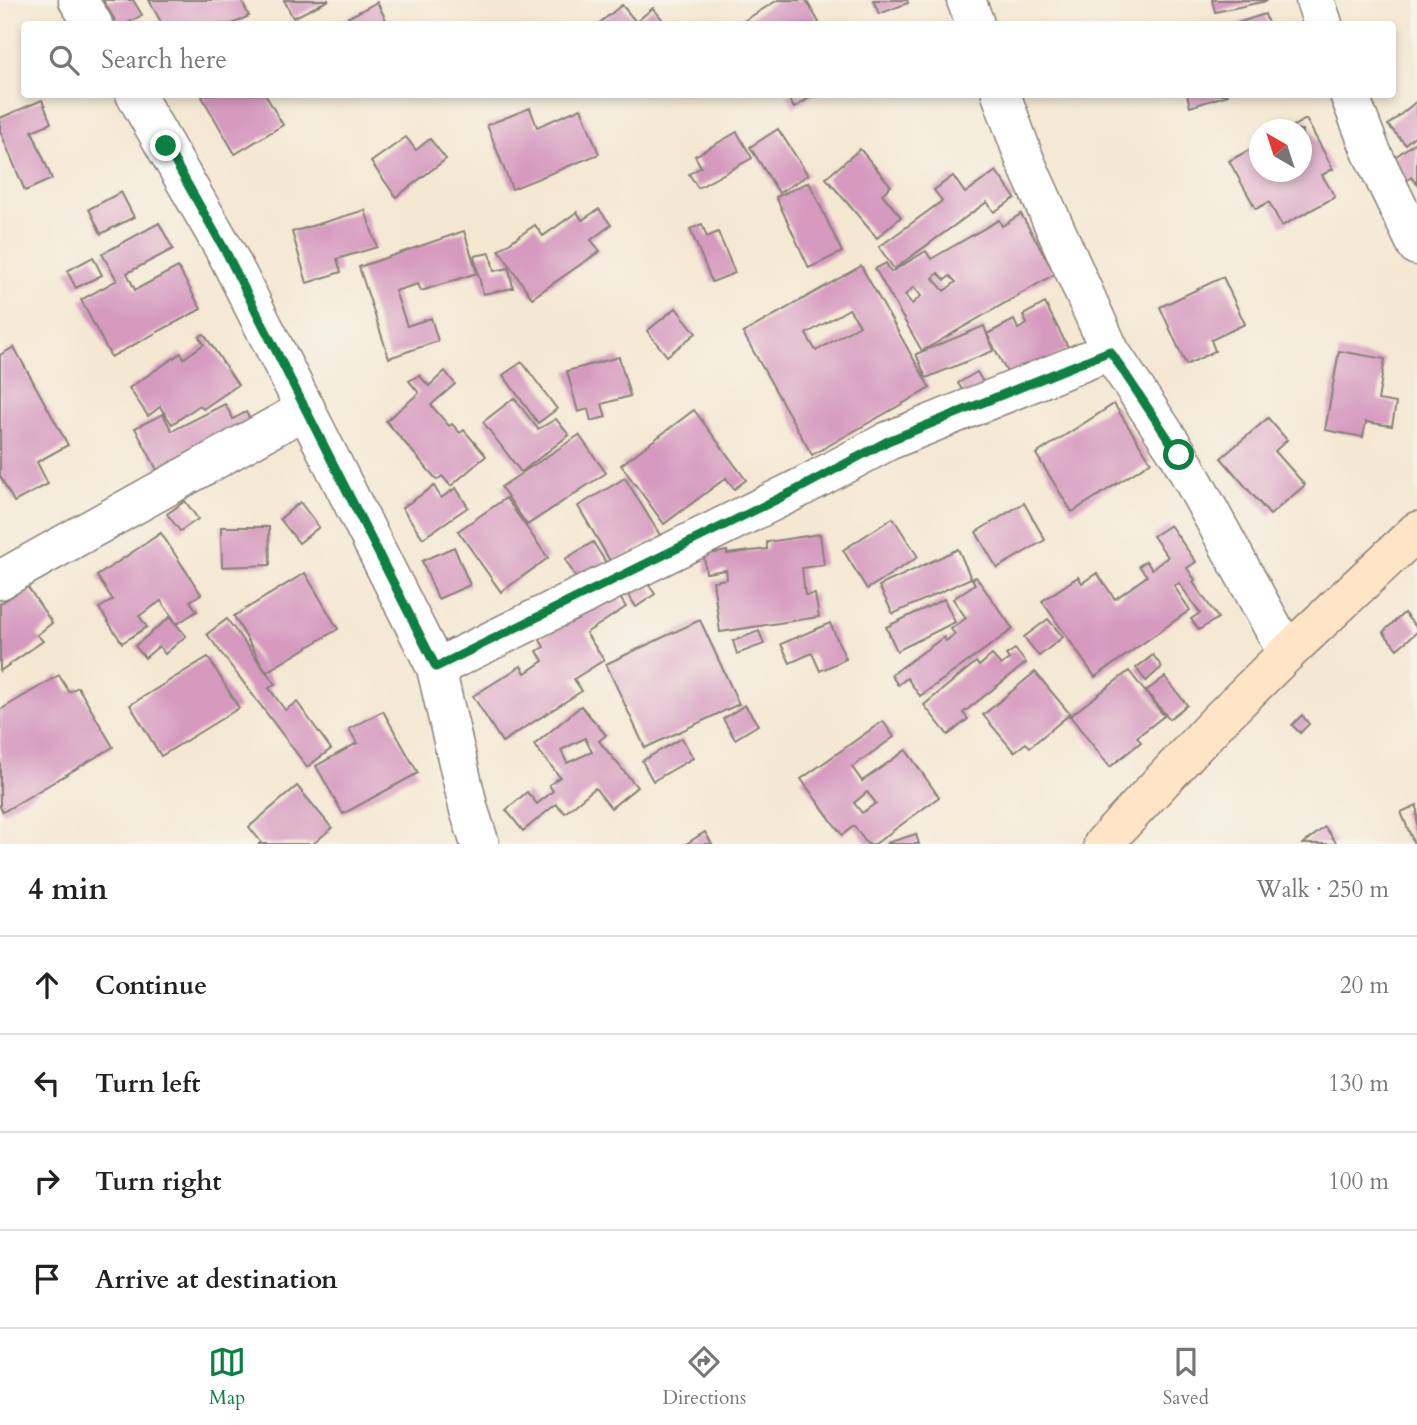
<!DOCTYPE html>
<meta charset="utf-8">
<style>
:root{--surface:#fff;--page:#f2f2f2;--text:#222;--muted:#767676;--line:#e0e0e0;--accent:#0b8043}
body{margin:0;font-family:Cardo,serif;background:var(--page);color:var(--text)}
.compass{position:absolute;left:1249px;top:119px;width:63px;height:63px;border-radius:50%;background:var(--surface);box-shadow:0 4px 10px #0003;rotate:321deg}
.stop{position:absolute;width:21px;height:21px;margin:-16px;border:5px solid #0b8043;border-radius:50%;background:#fff}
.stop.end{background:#0b8043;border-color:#fff;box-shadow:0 2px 7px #0008}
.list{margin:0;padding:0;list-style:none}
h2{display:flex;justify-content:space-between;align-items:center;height:91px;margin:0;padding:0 28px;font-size:30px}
h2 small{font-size:23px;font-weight:400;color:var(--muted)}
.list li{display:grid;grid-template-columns:46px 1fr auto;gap:21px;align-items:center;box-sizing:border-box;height:98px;padding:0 28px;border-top:2px solid var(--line)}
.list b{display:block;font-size:26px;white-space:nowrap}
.list em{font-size:23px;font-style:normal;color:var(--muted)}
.icon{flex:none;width:38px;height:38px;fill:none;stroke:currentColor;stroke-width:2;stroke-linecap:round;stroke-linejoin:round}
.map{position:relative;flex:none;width:1417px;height:844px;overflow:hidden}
.search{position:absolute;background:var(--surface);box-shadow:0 4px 10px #0003;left:21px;right:21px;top:21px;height:77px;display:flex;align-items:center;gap:18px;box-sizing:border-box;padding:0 24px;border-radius:7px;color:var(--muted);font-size:26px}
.sheet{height:483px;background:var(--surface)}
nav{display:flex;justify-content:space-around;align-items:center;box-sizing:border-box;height:98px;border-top:2px solid var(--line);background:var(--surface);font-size:19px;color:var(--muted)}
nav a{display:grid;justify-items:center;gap:4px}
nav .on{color:var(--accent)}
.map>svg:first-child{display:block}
.building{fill:#d69abf;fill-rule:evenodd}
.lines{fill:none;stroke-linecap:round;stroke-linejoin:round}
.street-casing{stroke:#888278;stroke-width:41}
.secondary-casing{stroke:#888278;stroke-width:41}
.street{stroke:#fff;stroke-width:38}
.secondary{stroke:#ffe4c6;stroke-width:38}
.route{stroke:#0b8043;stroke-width:9}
</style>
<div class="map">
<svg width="1417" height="844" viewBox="0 0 1417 844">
<rect width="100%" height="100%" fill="#f7f3e8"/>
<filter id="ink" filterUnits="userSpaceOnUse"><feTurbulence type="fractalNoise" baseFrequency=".0143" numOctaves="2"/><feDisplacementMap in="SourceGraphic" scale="14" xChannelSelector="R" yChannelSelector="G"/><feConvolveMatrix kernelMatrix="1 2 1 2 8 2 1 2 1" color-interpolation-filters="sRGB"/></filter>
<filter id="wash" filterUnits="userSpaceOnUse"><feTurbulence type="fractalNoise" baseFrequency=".00686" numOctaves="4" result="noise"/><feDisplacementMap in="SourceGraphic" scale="28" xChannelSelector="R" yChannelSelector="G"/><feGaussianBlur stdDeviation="1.57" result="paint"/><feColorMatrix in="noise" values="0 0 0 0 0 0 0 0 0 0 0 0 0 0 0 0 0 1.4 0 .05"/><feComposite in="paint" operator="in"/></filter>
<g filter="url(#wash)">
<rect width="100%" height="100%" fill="#f4e8d3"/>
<g id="blocks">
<g class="building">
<path d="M103 0H133L142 15 126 24H117Z"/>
<path d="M149 0H241L249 16 232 24H162Z"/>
<path d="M284 0H329L293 18Z"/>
<path d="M778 0H806L820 24H744L742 22Z"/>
<path d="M873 0H907L908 3 879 14Z"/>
<path d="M1212 0H1267V1L1215 12Z"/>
<path d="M377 2 388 24H336Z"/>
<path d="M622 5 636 22 653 8 666 24H598Z"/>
<path d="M1265 14 1268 24H1234Z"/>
<path d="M206 94H265L283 125 235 154 202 97Z"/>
<path d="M786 94H815L794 108Z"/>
<path d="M1187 94H1228V95L1190 107Z"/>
<path d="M42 100 51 123 32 131 52 179 25 191 0 131V118Z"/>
<path d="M1417 101V134L1405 144 1388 125Z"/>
<path d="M530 108 537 127 581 108 599 154 512 189 487 125Z"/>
<path d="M1306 119 1333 169 1322 175 1335 197 1282 226 1269 202 1256 209 1229 161 1260 144V172H1302V130H1286Z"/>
<path d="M778 129 808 175 779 193 750 147Z"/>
<path d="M737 132 752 158 698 188 689 174 701 167 695 156Z"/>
<path d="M406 137 416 150 430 139 446 159 396 197 371 162Z"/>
<path d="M1417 141V184L1411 177 1403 184 1387 163Z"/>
<path d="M860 149 891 186 882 194 901 217 877 238 826 178Z"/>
<path d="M996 171 1015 198 994 212 987 202 894 269 879 247 942 201 934 190 953 176 965 193Z"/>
<path d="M809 182 842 252 809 268 776 197Z"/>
<path d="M121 192 134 217 101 234 89 209Z"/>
<path d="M599 209 611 225 591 240 600 251 532 298 499 250 535 225 543 236 577 212 582 220Z"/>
<path d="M365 210 377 247 337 259 341 272 307 283 292 232Z"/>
<path d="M1021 214 1055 274 922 351 875 269 886 263 891 272 926 251 931 259 999 220 1002 226ZM938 273 945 280 950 276 956 282 944 291 933 278ZM914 287 921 296 912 304 905 295Z"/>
<path d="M159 223 173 249 127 273 135 290 178 267 201 309 111 357 81 300 117 280 102 254Z"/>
<path d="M702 224 707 237 718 232 735 273 712 282 690 229Z"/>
<path d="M464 231 477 273 421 291 418 284 395 291 407 326 431 318 438 341 389 358 359 267Z"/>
<path d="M490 253 494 271 509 268 513 288 483 294 474 256Z"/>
<path d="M93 257 102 275 76 288 67 271Z"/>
<path d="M861 266 930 388 812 455 743 333ZM849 309 860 325 816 351 806 334Z"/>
<path d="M1223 277 1245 324 1211 340 1215 351 1186 365 1160 307Z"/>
<path d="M1045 303 1069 349 1011 380 987 334 1014 320 1018 329 1027 324 1023 315Z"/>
<path d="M676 308 696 333 667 356 647 331Z"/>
<path d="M984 326 993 351 926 378 916 354Z"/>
<path d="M204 334 238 385 203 409 200 405 172 424 160 407 148 416 129 388 181 353 184 358 204 344 199 337Z"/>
<path d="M14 347 68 445 37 462 48 484 14 502 0 476V355Z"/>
<path d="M1339 351 1385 359 1378 400 1396 403 1392 426 1366 422 1363 437 1325 430Z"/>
<path d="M619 357 630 396 602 404 606 417 591 421 588 409 578 412 567 371Z"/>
<path d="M522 362 557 409 538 423 503 375Z"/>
<path d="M445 371 455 384 431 405 449 426 452 424 460 433 464 430 486 456 451 486 442 476 437 480 386 421 419 393 409 381 419 375 429 386Z"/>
<path d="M977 372 990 394 971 405 958 383Z"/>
<path d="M514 398 538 429 556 419 569 435 521 472 483 422Z"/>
<path d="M225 404 233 419 246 412 251 421 157 470 135 428 163 414 172 431Z"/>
<path d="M1114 404 1151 462 1072 512 1036 454Z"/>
<path d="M694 410 746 480 734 489 726 478 664 524 621 465Z"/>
<path d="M1268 418 1287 440 1275 451 1305 485 1270 515 1221 458Z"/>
<path d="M579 435 606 473 527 525 501 487Z"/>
<path d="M625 478 660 535 612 564 578 506Z"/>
<path d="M434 486 441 498 456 488 468 507 423 538 402 508Z"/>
<path d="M506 498 548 558 501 592 458 531Z"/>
<path d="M185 501 198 519 180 531 167 514Z"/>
<path d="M300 502 319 527 299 543 280 519Z"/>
<path d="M1024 503 1045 540 997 568 976 532Z"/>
<path d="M893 518 918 557 867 589 843 550Z"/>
<path d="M1170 525 1196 562 1187 568 1195 580 1193 582 1218 618 1199 630 1191 619 1200 613 1179 583 1174 586 1190 610 1095 677 1042 601 1078 577 1082 583 1097 573 1115 599 1147 576 1139 566 1146 561 1152 569 1168 557 1153 536Z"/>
<path d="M221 527H269L270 565 222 567Z"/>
<path d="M161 533 201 594 190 601 197 611 177 624 161 601 139 616 147 627 122 643 99 608 113 600 97 576Z"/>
<path d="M820 534 824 565 802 568 805 595 815 594 819 617 720 632 713 581 727 579 726 570 706 573 704 555 727 551V554L767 549V542Z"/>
<path d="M593 542 608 566 579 583 565 559Z"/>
<path d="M454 547 470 585 438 599 422 561Z"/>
<path d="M958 549 971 578 893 614 879 586Z"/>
<path d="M305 573 338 629 266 672 234 616Z"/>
<path d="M643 577 655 594 636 607 625 589Z"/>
<path d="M976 577 1013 629 920 696 907 678 898 685 891 675 944 637 946 641 955 634 951 629 966 618 953 599 975 584 972 579Z"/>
<path d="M27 586 52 623 37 635 43 641 0 671V604Z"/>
<path d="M615 590 626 607 586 633 604 660 574 679 582 691 502 742 473 696 521 666 525 673 543 661 537 651 544 647 539 638Z"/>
<path d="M944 599 955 622 897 651 886 627Z"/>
<path d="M1404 613 1417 628V632L1397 649 1383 632Z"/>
<path d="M170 617 186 636 165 654 159 646 145 658 135 646Z"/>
<path d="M227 619 275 684 269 688 285 710 297 702 331 749 307 767 207 634Z"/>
<path d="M1048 619 1063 637 1039 656 1024 637Z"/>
<path d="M700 620 739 704 645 748 606 664Z"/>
<path d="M830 623 846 659 820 671 812 653 790 663 781 644Z"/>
<path d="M759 631 764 644 737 654 733 641Z"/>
<path d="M1015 649 1026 663 963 713 968 719 948 735 924 705 976 662 979 666 992 655 1001 665 1009 659 1006 655Z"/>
<path d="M1153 655 1162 667 1146 681 1136 668Z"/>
<path d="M208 657 239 708 161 756 130 705Z"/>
<path d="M1129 671 1164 716 1137 737 1141 742 1110 767 1070 716Z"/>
<path d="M1035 672 1070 714 1030 747 1026 743 1014 752 983 715Z"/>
<path d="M59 675 69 692 78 687 113 747 3 812 0 807V710Z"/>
<path d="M1165 677 1187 705 1169 719 1146 691Z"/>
<path d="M745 705 758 725 735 739 723 719Z"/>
<path d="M581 706 606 735 599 741 637 787 611 808 595 788 565 813 556 804 523 831 506 810 527 792 537 804 553 791 549 785 560 777 534 745ZM585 738 592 752 567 763 561 750Z"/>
<path d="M383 711 418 773 343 814 316 766 357 743 349 729Z"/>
<path d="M1302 715 1309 724 1300 733 1292 725Z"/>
<path d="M883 721 894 737 852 767 862 781 906 750 939 797 875 844H867L854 826 842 835 801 779ZM867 792 876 803 862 813 854 803Z"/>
<path d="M682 738 693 758 653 781 642 761Z"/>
<path d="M297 786 332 828 313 844H259L261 842 249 827Z"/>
<path d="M1417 805V844H1414L1401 812Z"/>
<path d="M1325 827 1337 844H1303Z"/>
<path d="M705 832 712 844H686Z"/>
<path d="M916 834 919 844H887V843Z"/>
</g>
</g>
</g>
<g filter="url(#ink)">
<use href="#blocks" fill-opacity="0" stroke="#888278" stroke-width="2"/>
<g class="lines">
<g class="street-casing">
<g id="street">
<path d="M78 0 93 24"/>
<path d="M966 0 975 24"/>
<path d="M1315 0 1323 24"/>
<path d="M135 94 227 254 436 668 469 810 480 844"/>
<path d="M1001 94 1026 163 1110 351 1179 455 1287 653"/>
<path d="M1349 94 1371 151 1417 246"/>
<path d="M0 580 306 409"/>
<path d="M436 668 800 488 888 441 1110 351"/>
</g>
</g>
<g class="secondary-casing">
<path id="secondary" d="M1103 844 1219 720 1287 653 1417 531"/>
</g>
<use href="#street" class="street"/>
<use href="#secondary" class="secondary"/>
</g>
</g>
<g class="lines" filter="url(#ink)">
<path class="route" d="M166 146 227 254 436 667 800 488 888 441 1110 351 1179 455"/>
</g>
</svg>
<svg class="compass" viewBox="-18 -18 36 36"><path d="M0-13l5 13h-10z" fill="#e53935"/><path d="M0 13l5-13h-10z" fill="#767676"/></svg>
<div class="stop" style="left:1179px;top:455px"></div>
<div class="stop end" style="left:166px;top:146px"></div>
<div class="search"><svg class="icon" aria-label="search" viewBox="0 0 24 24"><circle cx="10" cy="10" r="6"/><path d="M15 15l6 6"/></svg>Search here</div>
</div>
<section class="sheet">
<h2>4 min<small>Walk · 250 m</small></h2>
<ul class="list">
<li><svg class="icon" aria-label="ahead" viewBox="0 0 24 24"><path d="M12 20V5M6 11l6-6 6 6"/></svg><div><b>Continue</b></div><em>20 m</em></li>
<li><svg class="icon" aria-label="left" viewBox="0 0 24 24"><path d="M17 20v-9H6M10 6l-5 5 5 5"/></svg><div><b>Turn left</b></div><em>130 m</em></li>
<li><svg class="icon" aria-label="right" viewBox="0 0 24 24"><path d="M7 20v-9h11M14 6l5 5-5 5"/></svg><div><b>Turn right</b></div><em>100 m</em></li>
<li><svg class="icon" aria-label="arrive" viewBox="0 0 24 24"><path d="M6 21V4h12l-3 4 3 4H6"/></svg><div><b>Arrive at destination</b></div></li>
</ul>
</section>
<nav>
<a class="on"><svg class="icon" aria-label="map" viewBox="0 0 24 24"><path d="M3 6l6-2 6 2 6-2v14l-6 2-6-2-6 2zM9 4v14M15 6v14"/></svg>Map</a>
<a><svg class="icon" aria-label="directions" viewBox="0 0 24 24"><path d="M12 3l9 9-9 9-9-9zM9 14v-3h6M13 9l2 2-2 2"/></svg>Directions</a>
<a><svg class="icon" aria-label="saved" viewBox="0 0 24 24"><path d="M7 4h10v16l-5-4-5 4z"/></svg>Saved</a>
</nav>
